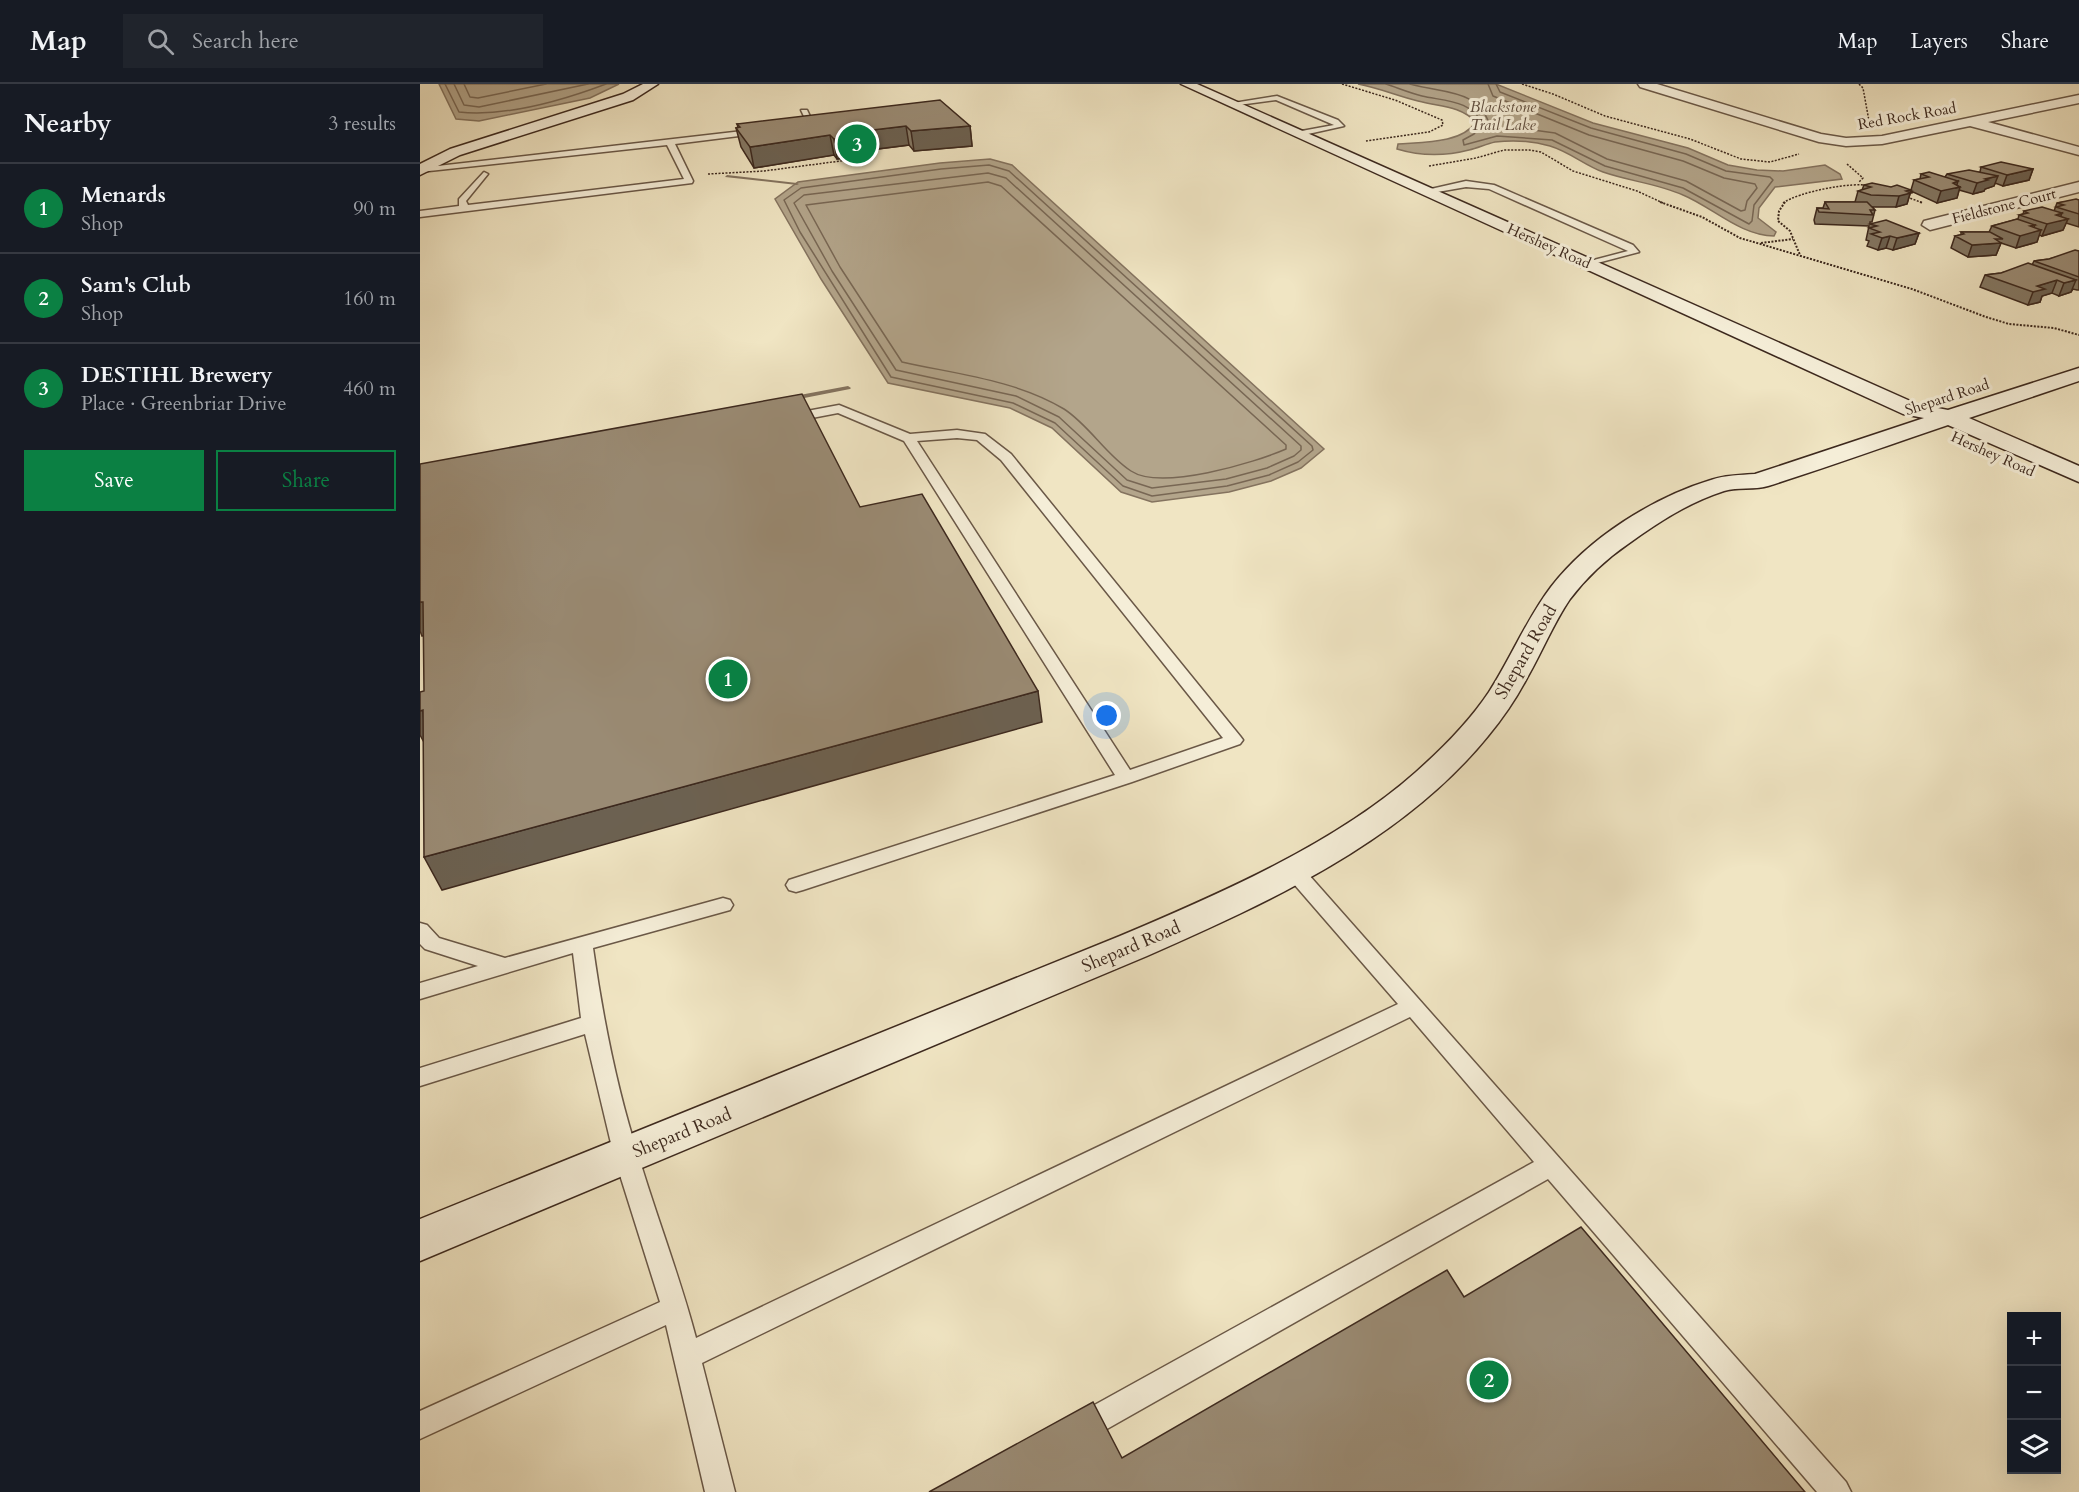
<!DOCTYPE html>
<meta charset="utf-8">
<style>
:root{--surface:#171b24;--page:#20242c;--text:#f1f3f6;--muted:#9ea1a6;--line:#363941;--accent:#0b8043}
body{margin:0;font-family:Cardo,serif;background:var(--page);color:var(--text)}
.controls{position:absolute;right:18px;bottom:18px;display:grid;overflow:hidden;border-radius:0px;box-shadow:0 6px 24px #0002}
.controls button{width:54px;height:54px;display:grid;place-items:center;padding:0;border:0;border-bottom:2px solid var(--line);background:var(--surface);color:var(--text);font:30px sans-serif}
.you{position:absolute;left:687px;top:632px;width:21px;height:21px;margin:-15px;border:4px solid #fff;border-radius:50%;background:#1a73e8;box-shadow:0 0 0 9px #1a73e833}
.badge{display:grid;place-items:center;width:39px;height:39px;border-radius:50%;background:var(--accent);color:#fff;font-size:20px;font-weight:700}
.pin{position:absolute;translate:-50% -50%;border:3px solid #fff;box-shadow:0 2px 6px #0006}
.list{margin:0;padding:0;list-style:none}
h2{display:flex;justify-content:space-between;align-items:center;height:78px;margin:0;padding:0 24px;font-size:26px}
h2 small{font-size:20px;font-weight:400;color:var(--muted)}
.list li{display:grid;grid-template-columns:39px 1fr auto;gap:18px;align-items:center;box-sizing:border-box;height:90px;padding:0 24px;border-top:2px solid var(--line)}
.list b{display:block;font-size:22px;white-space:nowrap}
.list p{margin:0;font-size:20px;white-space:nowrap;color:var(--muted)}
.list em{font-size:20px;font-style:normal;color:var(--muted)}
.actions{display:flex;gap:12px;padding:18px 24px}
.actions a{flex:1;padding:14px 0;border:2px solid var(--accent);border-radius:0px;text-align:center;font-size:21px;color:var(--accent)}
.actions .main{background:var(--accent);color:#fff}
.icon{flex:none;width:33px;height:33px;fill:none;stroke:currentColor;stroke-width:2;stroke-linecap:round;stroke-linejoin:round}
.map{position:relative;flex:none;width:1659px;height:1408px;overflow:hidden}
header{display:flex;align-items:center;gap:36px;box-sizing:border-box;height:84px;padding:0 30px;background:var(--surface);border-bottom:2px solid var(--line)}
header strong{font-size:28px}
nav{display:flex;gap:33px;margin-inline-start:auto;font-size:21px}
.search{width:420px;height:54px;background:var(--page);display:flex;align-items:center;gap:15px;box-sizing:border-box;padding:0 21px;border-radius:0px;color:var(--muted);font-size:22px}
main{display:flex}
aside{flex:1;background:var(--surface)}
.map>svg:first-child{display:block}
.water{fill:#b3a58b;stroke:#84735f;stroke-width:1.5}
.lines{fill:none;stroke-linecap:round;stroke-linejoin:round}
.shore{stroke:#786754;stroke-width:1.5}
.stream{fill:#84735f;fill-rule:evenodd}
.lane-casing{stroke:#6a5847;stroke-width:3}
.street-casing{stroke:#6a5847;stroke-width:3}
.secondary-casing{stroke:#3d291e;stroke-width:3}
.path-far1{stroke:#3d291e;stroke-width:1.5;stroke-dasharray:2 1.5;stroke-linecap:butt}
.path{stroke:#3d291e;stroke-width:2;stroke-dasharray:2 1.5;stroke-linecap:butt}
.lane{fill:#f5eed8;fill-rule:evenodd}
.street{fill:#f5eed8;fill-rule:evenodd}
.secondary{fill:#f5eed8;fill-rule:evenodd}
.wall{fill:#847864;stroke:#3d291e;stroke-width:1.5}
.shaded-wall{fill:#6c6151;stroke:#3d291e;stroke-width:1.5}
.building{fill:#9a8b74;stroke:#3d291e;stroke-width:1.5}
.labels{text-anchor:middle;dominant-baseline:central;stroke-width:6;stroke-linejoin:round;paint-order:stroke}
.far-street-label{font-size:15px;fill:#3d291e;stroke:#f5eed8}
.far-water-label{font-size:16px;font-style:italic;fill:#604e3f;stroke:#f5eed8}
.street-label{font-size:18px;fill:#3d291e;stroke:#f5eed8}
</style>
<header>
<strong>Map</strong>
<div class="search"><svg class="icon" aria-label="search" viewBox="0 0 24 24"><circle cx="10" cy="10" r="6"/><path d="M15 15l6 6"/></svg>Search here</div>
<nav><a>Map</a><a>Layers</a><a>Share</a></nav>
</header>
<main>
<aside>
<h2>Nearby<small>3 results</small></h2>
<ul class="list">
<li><span class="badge">1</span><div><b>Menards</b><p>Shop</p></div><em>90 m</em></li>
<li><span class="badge">2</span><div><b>Sam's Club</b><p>Shop</p></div><em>160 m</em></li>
<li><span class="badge">3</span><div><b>DESTIHL Brewery</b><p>Place · Greenbriar Drive</p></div><em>460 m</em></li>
</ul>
<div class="actions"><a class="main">Save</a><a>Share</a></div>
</aside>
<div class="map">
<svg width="1659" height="1408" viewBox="0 0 1659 1408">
<rect width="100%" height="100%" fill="#f0e5c3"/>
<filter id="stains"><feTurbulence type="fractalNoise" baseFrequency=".00333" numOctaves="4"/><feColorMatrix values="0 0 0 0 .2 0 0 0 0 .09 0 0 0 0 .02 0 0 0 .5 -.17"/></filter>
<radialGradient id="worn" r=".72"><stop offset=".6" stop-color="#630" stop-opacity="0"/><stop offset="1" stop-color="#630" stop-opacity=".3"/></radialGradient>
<g class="water">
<path d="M19 0H199L170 14 59 37 36 35Z"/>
<path d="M938 0H1076L1173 39 1268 64 1308 81 1337 86 1363 87 1405 81 1420 90 1422 95 1355 103 1339 124 1338 134 1356 148 1354 152C1321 152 1292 123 1263 111 1238 100 1209 97 1183 88 1164 81 1150 68 1130 62 1113 57 1093 56 1075 58 1066 60 1058 64 1049 66 1026 72 1000 72 977 65L978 60C1002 58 1041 60 1056 38 1039 21 1020 23 998 17 978 12 959 4 938 0Z"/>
<path d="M570 75 592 81 904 365 881 384 851 397 809 408 732 418 701 408 632 344 590 324 468 299 401 195 355 115 378 98 520 79Z"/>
</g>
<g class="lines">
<g class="shore">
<path d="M25 0 39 28C87 33 141 17 186 0"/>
<path d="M34 0 44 21 59 23 168 0"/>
<path d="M44 0 50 13 58 14 126 0"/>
<path d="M966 0C978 4 990 9 1002 12 1023 17 1053 16 1062 40L1054 50 1043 56 1044 61 1077 52 1132 56 1185 82 1263 104 1329 140 1332 137 1334 121 1353 96 1350 93 1306 87 1266 70 1171 44 1080 8 1076 0"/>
<path d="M990 0C1025 10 1060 4 1071 45L1098 44 1135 49 1187 75 1266 97 1321 127 1325 126 1327 117 1337 104 1335 100 1304 94 1263 77 1169 51 1073 12 1068 0"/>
<path d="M569 81 589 87 892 362 893 366 878 378 849 391 807 402 732 412 703 402 635 339 593 319 471 293 380 148 364 116 381 104 521 85Z"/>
<path d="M568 89 586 94 881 362V366L874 372 847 384 806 395 732 404 707 396 639 333 596 312 476 286 412 187 374 119 384 111Z"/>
<path d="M568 98 581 102 866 361V365C834 379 741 407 711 387 686 371 669 341 644 325 596 296 536 290 482 278L420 183 386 121Z"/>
</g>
<g class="stream">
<path d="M307 91 377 99 379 100 377 101 305 93Z"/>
<path d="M428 302 431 304 430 305 369 317 366 315 369 313Z"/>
</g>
<g class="lane-casing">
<g id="lane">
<path d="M857 12 918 36 924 42 879 52H876V48L914 41 856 16 811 22 807 20Z"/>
<path d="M381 26H387L395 43H389Z"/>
<path d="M340 45H343V49L255 60 273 97 272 99 0 133V127L39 122V115L64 88 68 90 46 117 48 121 264 95 247 61 0 88V84Z"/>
<path d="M1046 97 1074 101 1213 161 1219 168 1166 182V178L1208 167 1069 105 1046 103 1006 110 1002 107Z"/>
<path d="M419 321 490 350 537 346 565 350 591 370 820 652 823 656 820 660 712 698 383 806 376 808 369 806 366 801 369 796 695 691 484 357 418 329 371 338 365 334 371 330ZM537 354 557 356 581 376 803 654 710 686 497 357Z"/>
<path d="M874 780 881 782 1426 1398 1431 1408H1397L1128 1095 671 1354 661 1358 651 1354 647 1344 651 1334 1114 1078 990 933 282 1279 315 1408H285L246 1241 0 1355V1327L240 1218 194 1072 165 950 0 1002V984L161 934 153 869 0 915V899L58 882 5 865 0 860V839L7 841 19 854 85 874 303 814 310 816 313 821 310 826 173 864C183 935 197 1006 219 1074 237 1134 260 1193 276 1254L978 920 867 792 864 787 867 782Z"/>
</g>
</g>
<g class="street-casing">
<g id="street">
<path d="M1218 0H1237L1401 50 1426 54 1462 52 1659 11V19L1568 38 1659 63V71L1550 42 1462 60 1426 62 1399 58 1220 3Z"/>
<path d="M1659 98V108L1510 146 1502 141 1504 137Z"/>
</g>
</g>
<g class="secondary-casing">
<g id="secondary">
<path d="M223 0H238L213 16 40 71 0 91V80L30 65 203 10Z"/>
<path d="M761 0H777L1497 320 1528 326 1659 284V297L1549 334 1659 382V398L1528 341C1468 361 1409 383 1348 402 1334 406 1318 403 1304 407 1269 418 1237 439 1208 460 1186 475 1166 494 1150 515 1133 540 1122 568 1107 594 1096 615 1083 634 1068 652 982 758 849 818 727 872L0 1177V1135L700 852C799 810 915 760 996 688 1023 664 1049 638 1069 608 1091 574 1106 536 1131 503 1169 454 1232 414 1291 396 1305 391 1320 391 1335 390L1504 334 1483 330Z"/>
</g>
</g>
<g class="path-far1">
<path d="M922 0 975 16 1022 36 1023 41 1009 48 946 57"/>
<path d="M1102 0 1133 10 1185 32 1270 55 1321 75 1350 78 1379 70"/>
<path d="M1439 0 1443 4 1449 37"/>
<path d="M1427 80 1443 94 1439 98"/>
<path d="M1009 82 1056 74 1084 66H1109L1121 68 1153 87 1217 107 1243 119"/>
<path d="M288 90 344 87 428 76 426 74"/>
<path d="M1487 113 1503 119"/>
<path d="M1363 119C1378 108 1434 97 1451 102"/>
</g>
<g class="path">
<path d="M1240 118 1282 133 1320 154 1492 205 1566 233 1589 240 1634 244 1659 251"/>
<path d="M1365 118 1359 127 1358 137 1370 147 1380 171"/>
<path d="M1500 118 1503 119"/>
<path d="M1341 159 1373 155"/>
</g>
<use href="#lane" class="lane"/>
<use href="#street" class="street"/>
<use href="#secondary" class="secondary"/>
</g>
<g class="wall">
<path d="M317 40 550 42 552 62 494 67 489 61 434 68 435 73 417 75 414 71 334 84 321 63 316 44 318 43Z"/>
<path d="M1561 83 1613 85 1609 96 1583 102 1575 99 1574 102 1565 105 1564 107 1553 110 1539 106 1537 114 1517 119 1491 107 1487 120 1476 123H1452L1455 126 1452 138H1450V140L1499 149 1495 160 1473 166 1466 164 1458 166 1447 162 1449 157 1446 156 1449 142 1395 140 1394 136 1397 124H1403L1405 118H1435L1438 107 1442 106 1444 101 1491 106 1494 96 1500 95 1501 90 1525 93 1527 90 1560 88Z"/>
<path d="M1659 116V143L1646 139 1643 146 1622 152 1619 151 1617 158 1596 164 1581 159 1576 171 1548 173 1531 164 1535 152 1541 151V148H1569L1572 142 1598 135 1599 131 1603 130 1604 127H1634L1637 119Z"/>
<path d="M1659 167V206H1657L1653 205 1651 208 1639 212 1632 209 1622 212 1620 218 1608 221 1560 203 1565 191 1581 189 1612 181 1614 177 1629 175Z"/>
</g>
<g class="shaded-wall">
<path d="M486 42 489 61 434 68 435 73 417 75 414 55 427 49Z"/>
<path d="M550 42 552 62 494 67 491 47Z"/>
<path d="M410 51 414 71 334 84 330 63Z"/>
<path d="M1613 85 1609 96 1583 102 1587 91Z"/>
<path d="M1578 92 1574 102 1565 105 1564 107 1553 110 1557 99 1565 95Z"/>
<path d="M1538 97 1536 104 1540 103 1537 114 1517 119 1521 107 1533 99Z"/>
<path d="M1491 106 1487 120 1476 123 1479 112 1486 107Z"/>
<path d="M1642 129 1639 137 1648 135 1643 146 1622 152 1627 140 1636 131Z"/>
<path d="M1615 141 1612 148 1621 146 1617 158 1596 164 1600 152 1610 142Z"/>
<path d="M1499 149 1495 160 1473 166 1477 154Z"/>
<path d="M1470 152 1466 164 1458 166 1462 154Z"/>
<path d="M1581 159 1576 171 1548 173 1552 161Z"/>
<path d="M1637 196 1632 209 1622 212 1620 218 1608 221 1613 208 1617 202Z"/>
<path d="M1656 196 1651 208 1639 212 1644 199Z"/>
<path d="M0 518H3L18 548 2 552 0 547Z"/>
<path d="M618 607 622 638 22 806 4 773Z"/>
<path d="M3 626 6 662 0 651V627Z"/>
</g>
<g class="building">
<path d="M520 16 550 42 491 47 486 42 427 49 431 53 414 55 410 51 330 63 316 44 320 43 317 40Z"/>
<path d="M1581 78 1613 85 1587 91 1561 83Z"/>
<path d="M1549 86 1578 92 1565 95 1568 96 1557 99 1527 90Z"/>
<path d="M1509 88 1538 97 1533 99 1540 103 1521 107 1494 96 1509 93 1501 90Z"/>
<path d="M1452 99 1471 103 1477 101 1491 106 1486 107 1491 109 1479 112 1451 111 1438 107 1451 103 1444 101Z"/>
<path d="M1656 115 1659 116V130L1636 123 1644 121 1637 119Z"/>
<path d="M1405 118H1447L1455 126H1450L1453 131 1399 128 1397 124 1409 125Z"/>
<path d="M1622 123 1642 129 1636 131 1648 135 1627 140 1599 131 1608 129 1604 127Z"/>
<path d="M1597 135 1615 141 1610 142 1621 146 1600 152 1572 142Z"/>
<path d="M1466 136 1499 149 1477 154 1470 152 1462 154 1451 150 1460 148 1449 144 1457 142 1450 140Z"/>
<path d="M1541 148H1570L1583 155H1575L1581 159 1552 161 1535 152 1544 150Z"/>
<path d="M1655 166 1659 167V193L1614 177 1629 175Z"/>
<path d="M1608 179 1656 196 1644 199 1637 196 1617 202 1625 205 1613 208 1565 191 1581 189Z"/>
<path d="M382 310 440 423 502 410 618 607 4 773 3 626 0 627V608L4 607 3 518H0V380Z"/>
<path d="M1161 1143 1385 1408H509L673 1318 702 1374 1027 1186 1044 1213Z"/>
</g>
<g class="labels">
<g class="far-street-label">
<text transform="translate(1487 32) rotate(-10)">Red Rock Road</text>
<text transform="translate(1584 122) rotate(-14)">Fieldstone Court</text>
<text transform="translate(1129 162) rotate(24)">Hershey Road</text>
<text transform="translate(1527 313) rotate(-18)">Shepard Road</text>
<text transform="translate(1573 370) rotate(24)">Hershey Road</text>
</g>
<g class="far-water-label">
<text x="1083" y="23">Blackstone<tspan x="1083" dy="18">Trail Lake</tspan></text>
</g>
<g class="street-label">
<text transform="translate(1106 568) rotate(-60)">Shepard Road</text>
<text transform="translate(711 863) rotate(-23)">Shepard Road</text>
<text transform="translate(262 1049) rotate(-22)">Shepard Road</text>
</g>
</g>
<rect width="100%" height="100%" filter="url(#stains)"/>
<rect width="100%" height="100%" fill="url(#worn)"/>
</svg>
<div class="controls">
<button>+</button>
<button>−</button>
<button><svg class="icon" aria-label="layers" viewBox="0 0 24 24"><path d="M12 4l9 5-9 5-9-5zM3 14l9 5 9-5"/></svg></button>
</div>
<div class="you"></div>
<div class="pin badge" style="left:308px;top:595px">1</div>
<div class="pin badge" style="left:1069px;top:1296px">2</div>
<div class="pin badge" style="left:437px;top:60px">3</div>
</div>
</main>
